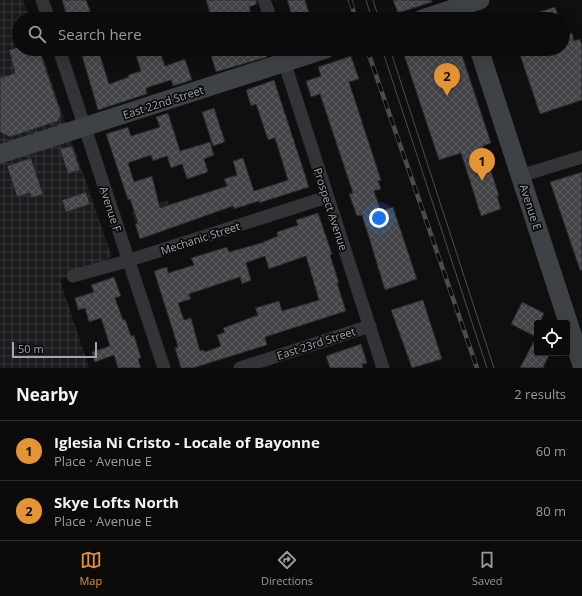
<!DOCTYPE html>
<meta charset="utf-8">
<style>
:root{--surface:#0b0b0c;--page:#19191a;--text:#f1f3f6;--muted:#9a9b9d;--line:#2b2b2d;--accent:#e49433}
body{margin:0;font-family:"Open Sans",sans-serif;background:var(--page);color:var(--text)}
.controls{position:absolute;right:12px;bottom:12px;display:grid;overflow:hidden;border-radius:4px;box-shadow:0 4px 16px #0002}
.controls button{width:36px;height:36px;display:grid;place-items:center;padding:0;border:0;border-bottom:1px solid var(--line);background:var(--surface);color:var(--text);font:20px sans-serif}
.scale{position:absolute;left:12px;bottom:10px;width:85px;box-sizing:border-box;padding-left:4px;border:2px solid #a1a7b0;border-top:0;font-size:11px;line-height:14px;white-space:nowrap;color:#a1a7b0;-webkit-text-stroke:3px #0a0a0b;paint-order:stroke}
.you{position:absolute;left:379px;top:218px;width:14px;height:14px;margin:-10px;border:3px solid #fff;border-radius:50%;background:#1a73e8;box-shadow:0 0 0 6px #1a73e833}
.badge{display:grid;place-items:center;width:26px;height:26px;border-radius:50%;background:var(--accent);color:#111;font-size:13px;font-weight:700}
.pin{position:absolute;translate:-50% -33px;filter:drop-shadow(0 1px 2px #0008)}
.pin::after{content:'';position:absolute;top:21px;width:14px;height:12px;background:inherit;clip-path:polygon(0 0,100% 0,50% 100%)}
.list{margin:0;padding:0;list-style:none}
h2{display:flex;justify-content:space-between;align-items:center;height:52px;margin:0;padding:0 16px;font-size:17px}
h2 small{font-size:13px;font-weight:400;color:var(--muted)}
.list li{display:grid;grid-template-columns:26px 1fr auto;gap:12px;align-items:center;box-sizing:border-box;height:60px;padding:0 16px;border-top:1px solid var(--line)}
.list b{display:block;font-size:15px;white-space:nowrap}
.list p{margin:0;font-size:13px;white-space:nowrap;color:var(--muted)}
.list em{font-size:13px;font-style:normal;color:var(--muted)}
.icon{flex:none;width:22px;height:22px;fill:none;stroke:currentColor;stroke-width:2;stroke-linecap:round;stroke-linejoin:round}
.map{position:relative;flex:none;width:582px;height:368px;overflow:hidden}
.search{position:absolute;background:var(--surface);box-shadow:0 4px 16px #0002;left:12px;right:12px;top:12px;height:44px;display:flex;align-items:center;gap:10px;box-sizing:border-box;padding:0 14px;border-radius:22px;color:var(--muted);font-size:15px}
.sheet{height:172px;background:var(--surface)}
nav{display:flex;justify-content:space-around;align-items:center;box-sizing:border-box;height:56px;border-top:1px solid var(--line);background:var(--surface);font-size:11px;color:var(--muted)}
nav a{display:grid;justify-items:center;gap:2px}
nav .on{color:var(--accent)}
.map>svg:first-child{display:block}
.industrial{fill:url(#industrial-grid)}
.grass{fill:#1e241e}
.building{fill:url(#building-cross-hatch);stroke:#29292c;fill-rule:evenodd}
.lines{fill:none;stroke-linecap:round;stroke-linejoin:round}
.street{stroke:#323437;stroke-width:13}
.secondary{stroke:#3e4145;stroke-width:19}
.tram{stroke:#494c50;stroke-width:1}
.rail-casing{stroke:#494c50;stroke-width:4.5}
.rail{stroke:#0a0a0b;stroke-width:3;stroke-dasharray:9;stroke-linecap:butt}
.labels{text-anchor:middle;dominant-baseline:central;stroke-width:3.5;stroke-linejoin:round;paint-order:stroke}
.street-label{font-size:11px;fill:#a1a7b0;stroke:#0a0a0b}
</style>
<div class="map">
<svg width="582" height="368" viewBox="0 0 582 368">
<defs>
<pattern id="industrial-grid" width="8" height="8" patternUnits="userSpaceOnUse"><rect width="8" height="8" fill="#1b1b1d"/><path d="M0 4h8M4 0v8" fill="none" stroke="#39393b"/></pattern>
<pattern id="building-cross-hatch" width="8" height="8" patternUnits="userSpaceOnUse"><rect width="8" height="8" fill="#434548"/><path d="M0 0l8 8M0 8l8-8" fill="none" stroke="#5b5d60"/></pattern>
</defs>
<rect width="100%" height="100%" fill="#0f0f10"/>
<path class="industrial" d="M0 0H23L30 19H19V49H40L112 257 60 280 89 368H0Z"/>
<path class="grass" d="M168 200 171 212 136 223 132 212Z"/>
<g class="building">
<path d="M62 0H86L93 19H68Z"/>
<path d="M206 0H256L257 4 249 7 253 19H212Z"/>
<path d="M287 0H305L311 19H293Z"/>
<path d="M393 0H431L432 2 398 13Z"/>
<path d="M555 7 559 19H524V17Z"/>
<path d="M572 33 574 41 580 39 582 46V100L540 114 518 49H563V36Z"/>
<path d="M19 47V49H39L61 114 58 121 10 137 0 132V78L15 73 9 50Z"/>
<path d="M80 49H98L109 84 129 77 128 75 141 71 134 49H159L165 66 185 59 192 80 173 86 171 80 146 88 147 94 98 110Z"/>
<path d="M209 49H264L267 57 216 72Z"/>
<path d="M402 49H460L491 143 483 146 499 196H497L501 209 481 216 461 153 439 160Z"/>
<path d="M351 56 359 79 349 82 381 180 378 181 381 189 374 191 381 211 393 207 417 279 385 290 362 215 357 216 349 194 353 193 320 94 311 97 306 81 321 76 318 67Z"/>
<path d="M274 80 309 187 259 203V201L234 209 233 206 140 239 135 224 138 223 130 199 128 200 106 134 128 127 131 136 160 127 156 117 168 113 180 151 210 142 214 155 204 159 208 172 187 179 182 164 171 168 167 156 153 161 151 155 128 163 134 182 152 176 160 208 227 186 224 179 237 175 233 161 243 158 254 191 288 180 275 138 268 140 256 104 251 106 246 90Z"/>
<path d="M214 108 225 142 213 146 202 112Z"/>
<path d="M72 146 80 170 68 174 60 149Z"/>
<path d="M31 158 43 194 31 198 30 193 17 197 7 166Z"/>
<path d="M582 172V270H580L550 182Z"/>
<path d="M86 192 90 204 66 212 62 200Z"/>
<path d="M318 213 332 254 330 255 339 283H337L346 311 265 337 267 345 193 368H181L175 348 178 347 154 271 167 267 168 273 194 265 191 258 227 247 229 252 261 243 278 236 277 232 298 225 296 220ZM265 256 269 269 306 256 319 300 282 311 279 301 255 308 258 315 223 328 225 332 217 335 221 346 205 352 204 350 200 351 191 318 184 320 178 303 191 299 189 294 240 277 242 284 251 280 246 263Z"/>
<path d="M114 277 121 296 115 298 123 320 125 319 131 336 134 335 141 358 138 359 141 368H118L114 355 95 362 92 352 110 346 101 318 89 322 85 308 78 310 75 298 94 292 91 285Z"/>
<path d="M423 300 442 359 412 368 391 310Z"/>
<path d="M522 302 544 313 540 323H537V353H550L543 368H520L536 337 511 324Z"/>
<path d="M361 344 367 363 362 364 363 368H330L326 356Z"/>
</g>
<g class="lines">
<g class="street">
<path d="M42 0 49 19"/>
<path d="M264 0 271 19"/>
<path d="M59 49 164 368"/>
<path d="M280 49 383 368"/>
<path d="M520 176 582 157"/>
<path d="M73 276 127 261 327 197"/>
<path d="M240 368 370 326"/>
</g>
<g class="secondary">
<path d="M422 19 480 0"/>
<path d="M479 49 582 365"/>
<path d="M0 154 326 49"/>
</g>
<g class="tram">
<path d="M366 0 372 19"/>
<path d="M373 0 379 19"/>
<path d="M382 49 487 368"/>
<path d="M390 49 494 368"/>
</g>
<g class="rail-casing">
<g id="rail">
<path d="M350 0 356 19"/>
<path d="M367 49 477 368"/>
</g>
</g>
<use href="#rail" class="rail"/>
</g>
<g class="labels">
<g class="street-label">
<text transform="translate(163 102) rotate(-18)">East 22nd Street</text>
<text transform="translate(531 207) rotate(72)">Avenue E</text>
<text transform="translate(111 209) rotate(72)">Avenue F</text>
<text transform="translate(331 209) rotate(72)">Prospect Avenue</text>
<text transform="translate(200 238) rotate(-18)">Mechanic Street</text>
<text transform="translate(316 343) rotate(-18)">East 23rd Street</text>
</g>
</g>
</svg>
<div class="controls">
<button><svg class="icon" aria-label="locate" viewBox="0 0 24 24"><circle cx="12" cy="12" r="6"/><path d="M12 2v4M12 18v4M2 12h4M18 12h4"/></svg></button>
</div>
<div class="scale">50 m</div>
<div class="you"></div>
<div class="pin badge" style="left:482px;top:181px">1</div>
<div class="pin badge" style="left:447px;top:96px">2</div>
<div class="search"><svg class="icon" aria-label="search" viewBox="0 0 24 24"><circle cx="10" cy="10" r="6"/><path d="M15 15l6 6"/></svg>Search here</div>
</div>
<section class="sheet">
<h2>Nearby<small>2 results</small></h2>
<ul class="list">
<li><span class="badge">1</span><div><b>Iglesia Ni Cristo - Locale of Bayonne</b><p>Place · Avenue E</p></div><em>60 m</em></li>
<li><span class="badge">2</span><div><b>Skye Lofts North</b><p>Place · Avenue E</p></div><em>80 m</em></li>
</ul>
</section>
<nav>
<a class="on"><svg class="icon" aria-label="map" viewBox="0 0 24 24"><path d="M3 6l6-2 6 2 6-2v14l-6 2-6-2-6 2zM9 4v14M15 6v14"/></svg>Map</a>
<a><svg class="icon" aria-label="directions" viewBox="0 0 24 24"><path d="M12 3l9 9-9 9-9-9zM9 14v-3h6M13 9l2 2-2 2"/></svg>Directions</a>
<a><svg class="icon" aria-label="saved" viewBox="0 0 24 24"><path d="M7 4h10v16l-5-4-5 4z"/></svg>Saved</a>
</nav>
